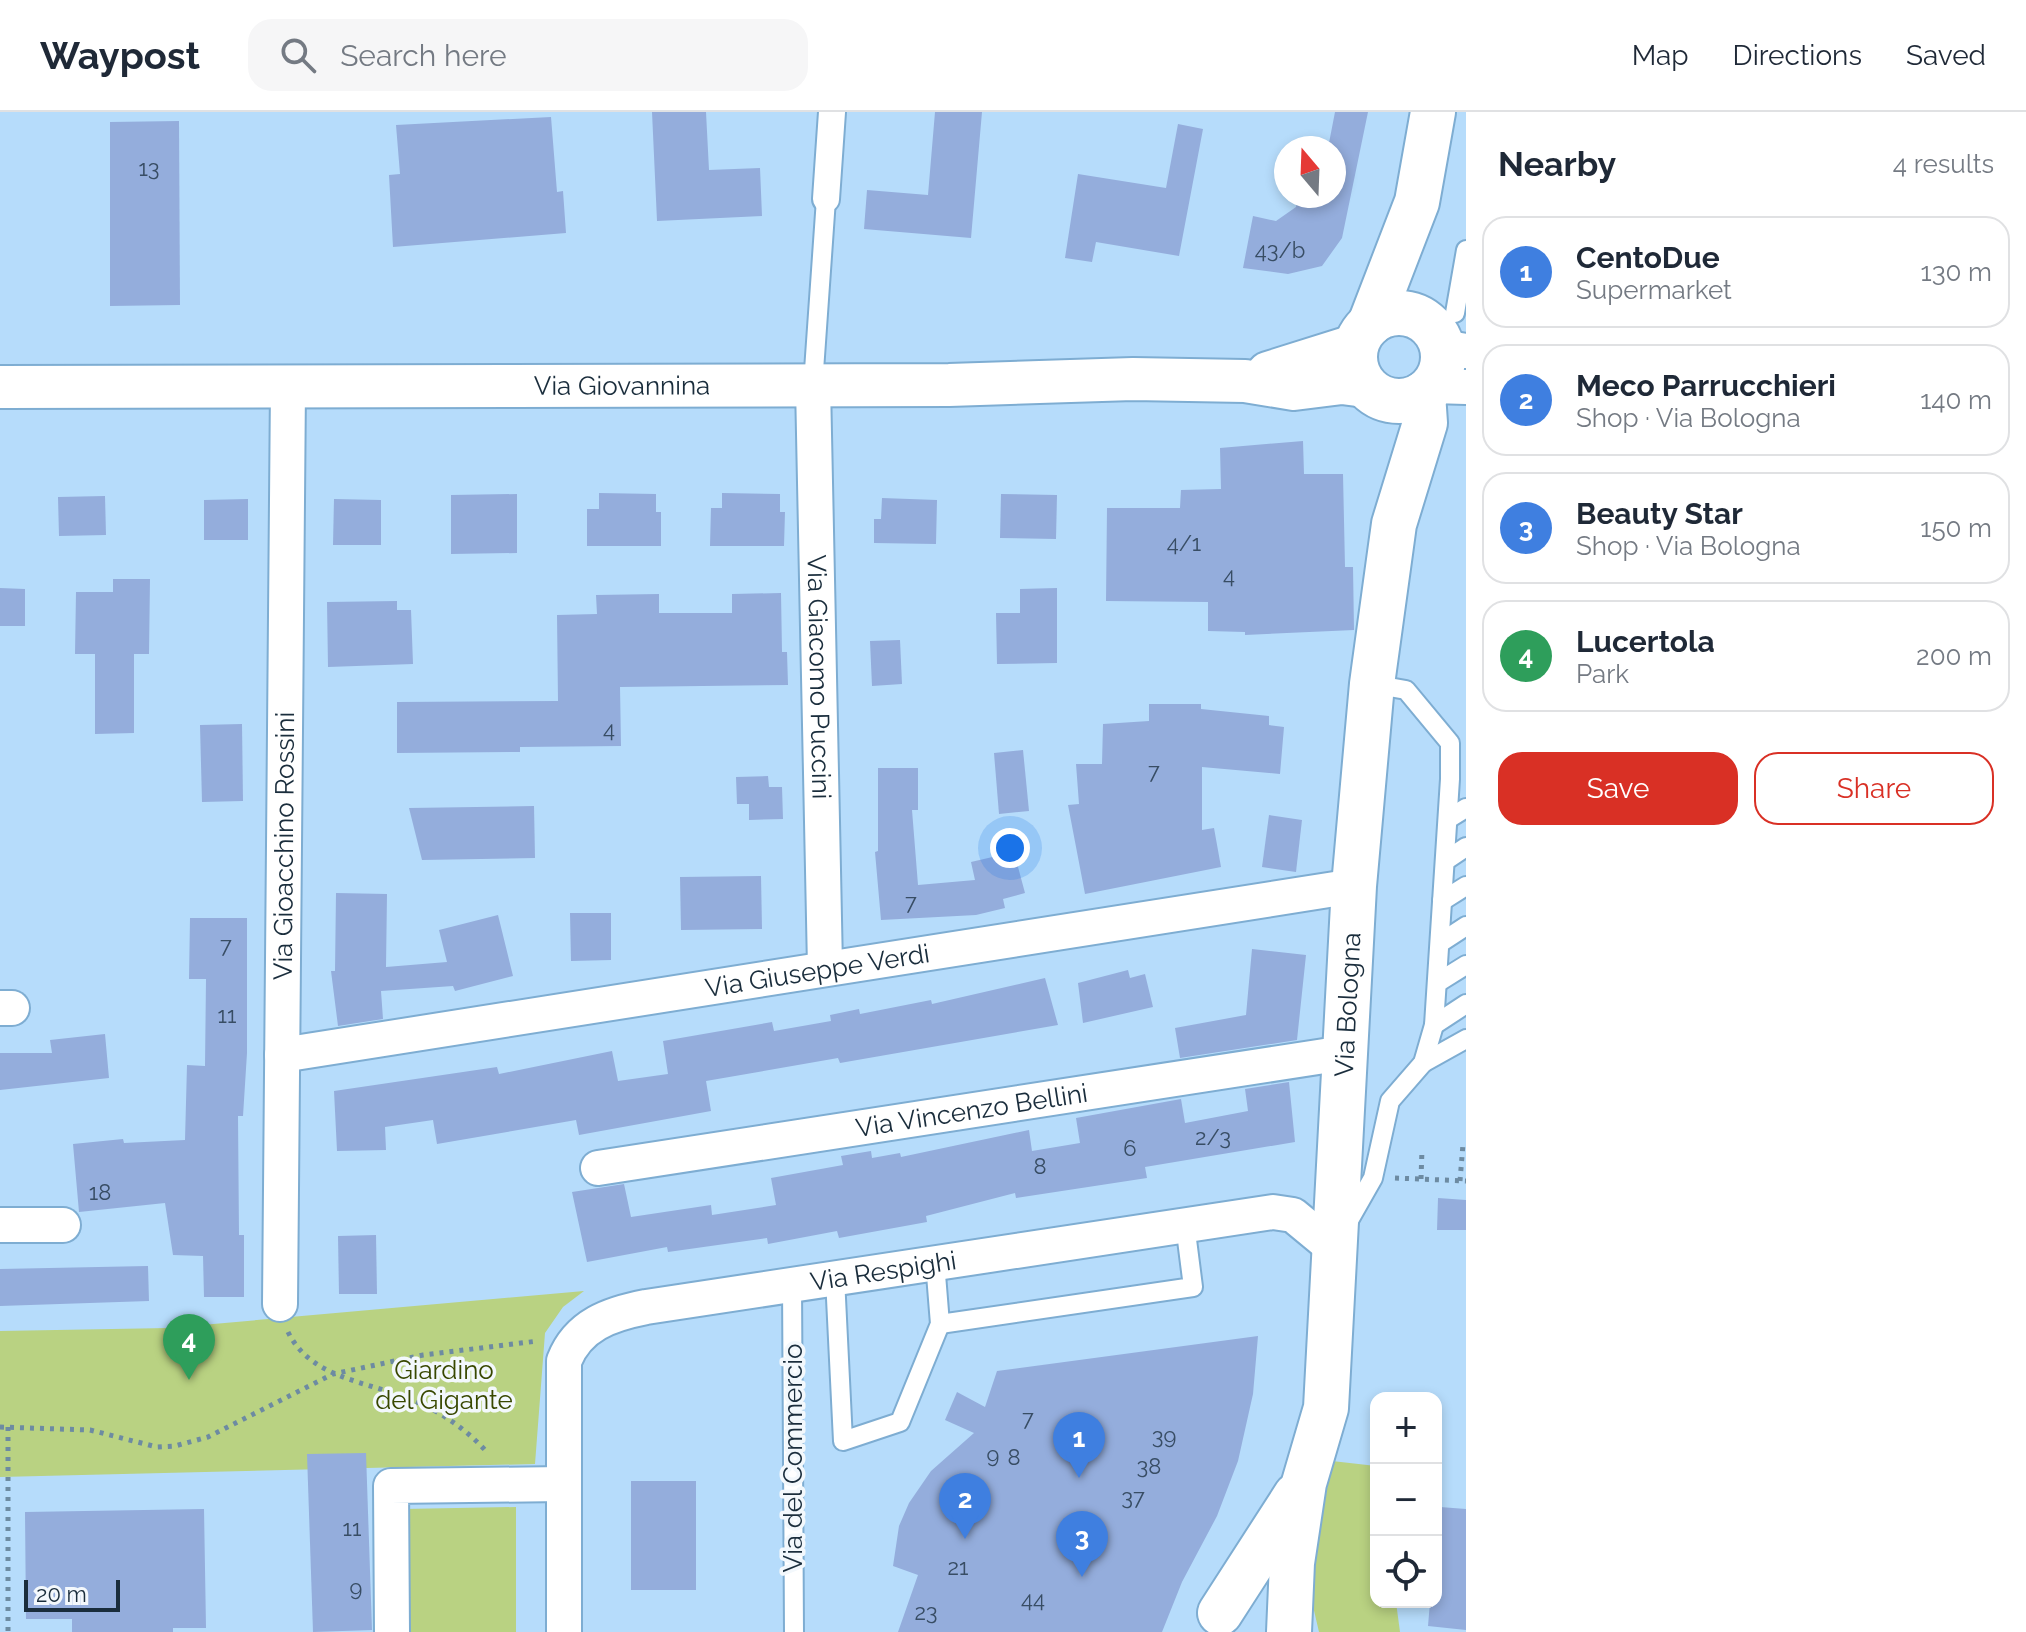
<!DOCTYPE html>
<meta charset="utf-8">
<style>
:root{--surface:#fff;--page:#f6f6f7;--text:#1f2937;--muted:#747a83;--line:#e0e1e3;--accent:#d93025}
body{margin:0;font-family:Raleway,sans-serif;background:var(--page);color:var(--text)}
.controls{position:absolute;right:24px;bottom:24px;display:grid;overflow:hidden;border-radius:16px;box-shadow:0 4px 12px #0003}
.controls button{width:72px;height:72px;display:grid;place-items:center;padding:0;border:0;border-bottom:2px solid var(--line);background:var(--surface);color:var(--text);font:40px sans-serif}
.compass{position:absolute;left:1274px;top:24px;width:72px;height:72px;border-radius:50%;background:var(--surface);box-shadow:0 4px 12px #0003;rotate:341deg}
.scale{position:absolute;left:24px;bottom:20px;width:96px;box-sizing:border-box;padding-left:8px;border:4px solid #1a2d3c;border-top:0;font-size:22px;line-height:28px;white-space:nowrap;color:#1a2d3c;-webkit-text-stroke:6px #f3f8fc;paint-order:stroke}
.you{position:absolute;left:1010px;top:736px;width:28px;height:28px;margin:-20px;border:6px solid #fff;border-radius:50%;background:#1a73e8;box-shadow:0 0 0 12px #1a73e833}
.badge{display:grid;place-items:center;width:52px;height:52px;border-radius:50%;background:var(--accent);color:#fff;font-size:26px;font-weight:700}
.pin{position:absolute;translate:-50% -66px;filter:drop-shadow(0 2px 4px #0008)}
.pin::after{content:'';position:absolute;top:42px;width:28px;height:24px;background:inherit;clip-path:polygon(0 0,100% 0,50% 100%)}
.list{margin:0;padding:0;list-style:none}
h2{display:flex;justify-content:space-between;align-items:center;height:104px;margin:0;padding:0 32px;font-size:34px}
h2 small{font-size:26px;font-weight:400;color:var(--muted)}
.list li{display:grid;grid-template-columns:52px 1fr auto;gap:24px;align-items:center;box-sizing:border-box;height:112px;margin:0 16px 16px;padding:0 16px;border:2px solid var(--line);border-radius:24px}
.list b{display:block;font-size:30px;white-space:nowrap}
.list p{margin:0;font-size:26px;white-space:nowrap;color:var(--muted)}
.list em{font-size:26px;font-style:normal;color:var(--muted)}
.actions{display:flex;gap:16px;padding:24px 32px}
.actions a{flex:1;padding:18px 0;border:2px solid var(--accent);border-radius:24px;text-align:center;font-size:28px;color:var(--accent)}
.actions .main{background:var(--accent);color:#fff}
.icon{flex:none;width:44px;height:44px;fill:none;stroke:currentColor;stroke-width:2;stroke-linecap:round;stroke-linejoin:round}
.map{position:relative;flex:none;width:1466px;height:1520px;overflow:hidden}
header{display:flex;align-items:center;gap:48px;box-sizing:border-box;height:112px;padding:0 40px;background:var(--surface);border-bottom:2px solid var(--line)}
header strong{font-size:38px}
nav{display:flex;gap:44px;margin-inline-start:auto;font-size:28px}
.search{width:560px;height:72px;background:var(--page);display:flex;align-items:center;gap:20px;box-sizing:border-box;padding:0 28px;border-radius:24px;color:var(--muted);font-size:30px}
main{display:flex}
aside{flex:1;background:var(--surface)}
.map>svg:first-child{display:block}
.green{fill:#b9d282}
.building{fill:#94addc}
.lines{fill:none;stroke-linecap:round;stroke-linejoin:round}
.service-casing{stroke:#7eadd2;stroke-width:22}
.pedestrian-casing{stroke:#7eadd2;stroke-width:30}
.minor-casing{stroke:#7eadd2;stroke-width:38}
.tertiary-casing{stroke:#7eadd2;stroke-width:46}
.secondary-casing{stroke:#7eadd2;stroke-width:48}
.path{stroke:#6d8ba2;stroke-width:5;stroke-dasharray:4 6;stroke-linecap:butt}
.service{stroke:#fff;stroke-width:18}
.pedestrian{stroke:#fff;stroke-width:26}
.minor{stroke:#fff;stroke-width:34}
.tertiary{stroke:#fff;stroke-width:42}
.secondary{stroke:#fff;stroke-width:44}
.labels{text-anchor:middle;dominant-baseline:central;stroke-width:7;stroke-linejoin:round;paint-order:stroke}
.number-label{font-size:22px;fill:#384d64}
.street-label{font-size:26px;fill:#1a2d3c;stroke:#f3f8fc}
.park-label{font-size:26px;fill:#384800;stroke:#f3f8fc}
</style>
<header>
<strong>Waypost</strong>
<div class="search"><svg class="icon" aria-label="search" viewBox="0 0 24 24"><circle cx="10" cy="10" r="6"/><path d="M15 15l6 6"/></svg>Search here</div>
<nav><a>Map</a><a>Directions</a><a>Saved</a></nav>
</header>
<main>
<div class="map">
<svg width="1466" height="1520" viewBox="0 0 1466 1520">
<rect width="100%" height="100%" fill="#b6dcfb"/>
<g class="green">
<path d="M584 1179 563 1195 545 1221 535 1352 0 1365V1219L168 1216Z"/>
<path d="M1332 1349 1376 1354V1490H1396L1400 1520H1319L1309 1477Z"/>
<path d="M516 1395V1520H404L403 1397Z"/>
</g>
<g class="building">
<path d="M652 0H706L709 58 760 56 762 104 657 109Z"/>
<path d="M935 0H982L971 126 864 117 867 78 928 83Z"/>
<path d="M1335 0H1368L1342 126 1322 154 1288 162 1243 156 1253 104 1276 109 1296 95 1298 84H1334V36H1328Z"/>
<path d="M551 5 557 80 563 79 566 121 393 135 389 63 400 62 396 13Z"/>
<path d="M179 9 180 193 110 194V10Z"/>
<path d="M1178 12 1203 17 1179 144 1096 130 1092 150 1065 146 1078 62 1166 76Z"/>
<path d="M1303 329 1304 362H1343L1345 455H1353L1354 518 1245 523V520L1208 519V490L1106 489 1107 396H1180L1181 378 1221 377 1220 336Z"/>
<path d="M599 381 656 382V400H661V434H587V397H599Z"/>
<path d="M722 381 780 382V400H785L784 434H710L711 396H722Z"/>
<path d="M517 382V441L451 442V383Z"/>
<path d="M1001 382 1057 383 1056 427 1000 426Z"/>
<path d="M105 384 106 423 59 424 58 385Z"/>
<path d="M882 386 937 388 936 432 874 431V407H881Z"/>
<path d="M248 387V428H204V388Z"/>
<path d="M334 387 381 388V433H333Z"/>
<path d="M113 467H150L149 542H134V621L95 622V542H75L76 480H113Z"/>
<path d="M0 476 25 477V514H0Z"/>
<path d="M1057 476V551L997 552 996 501H1020V477Z"/>
<path d="M781 481 782 540H787L788 573 620 575 621 634 520 635V640L397 641V590L558 589 557 503 597 502 596 483 659 482V501H732V482Z"/>
<path d="M397 489V498H411L413 552 328 555 327 490Z"/>
<path d="M900 528 902 572 872 574 870 529Z"/>
<path d="M1149 592H1201V597L1269 604V613L1284 615 1280 662 1202 655V718L1214 716 1221 755 1085 782 1068 693 1079 692 1076 652H1102L1103 612 1149 609Z"/>
<path d="M242 612 243 689 202 690 200 613Z"/>
<path d="M1023 638 1029 699 999 702 994 641Z"/>
<path d="M878 656H918V698H912L918 773 975 768 971 750 1014 740 1025 781 1003 787 1005 796 976 803 881 808 875 740 878 739Z"/>
<path d="M768 664 769 675H782L783 707 749 708V692H737L736 665Z"/>
<path d="M534 694 535 746 422 748 409 696Z"/>
<path d="M1269 703 1302 708 1296 760 1262 755Z"/>
<path d="M761 764 762 817 681 818 680 765Z"/>
<path d="M336 781 387 782 386 855 447 850 439 818 498 803 513 864 455 879 453 874 381 879 383 907 338 914 331 859H335Z"/>
<path d="M570 801H611V848L571 849Z"/>
<path d="M190 806H247V941L243 1004H238L239 1123H244V1185H204L203 1144 173 1143 165 1091 79 1100 73 1032 123 1027 124 1031 185 1028 187 953 205 954 206 867H189Z"/>
<path d="M1252 837 1306 843 1297 928 1180 946 1175 916 1246 903Z"/>
<path d="M1128 858 1130 866 1145 862 1153 895 1083 911 1078 871Z"/>
<path d="M1045 866 1058 913 840 951 838 946 706 969 711 999 579 1023 576 1008 437 1032 433 1008 385 1015 386 1038 337 1039 334 979 497 955 499 962 612 939 618 969 668 962 663 929 772 910 774 919 831 909 830 903 859 897 860 902 931 888 932 892Z"/>
<path d="M105 922 109 966 0 978V941H52L50 928Z"/>
<path d="M1289 970 1295 1030 1145 1055 1147 1066 1016 1086 1015 1081 926 1104 927 1110 839 1126 837 1119 768 1132 767 1126 668 1140 667 1135 587 1150 572 1080 624 1072 631 1105 711 1093 712 1103 776 1093 771 1066 843 1053 841 1044 871 1039 872 1046 900 1041 901 1045 1029 1018 1032 1039 1080 1031 1076 1006 1181 987 1185 1011 1248 999 1245 977Z"/>
<path d="M1438 1086 1466 1088V1118H1437Z"/>
<path d="M376 1123 377 1182H339L338 1124Z"/>
<path d="M148 1154 149 1189 0 1194V1157Z"/>
<path d="M1258 1224 1253 1282 1238 1349 1217 1404 1182 1470 1162 1520H898L918 1463 893 1454 899 1414 909 1391 931 1359 974 1321 945 1308 957 1280 985 1295 997 1259Z"/>
<path d="M366 1341 372 1518 313 1520 307 1342Z"/>
<rect x="631" y="1369" width="65" height="109"/>
<path d="M1440 1395 1466 1397V1518L1428 1514 1430 1490H1436Z"/>
<path d="M204 1397 206 1516H173V1520H72V1507H26L25 1400Z"/>
</g>
<g class="lines">
<g class="service-casing">
<g id="service">
<path d="M1455 201 1466 138"/>
<path d="M813 273 826 87"/>
<path d="M1448 707 1466 696"/>
<path d="M1445 749 1466 735"/>
<path d="M1442 789 1466 774"/>
<path d="M1440 831 1466 814"/>
<path d="M1437 871 1466 853"/>
<path d="M1434 913 1466 892"/>
<path d="M1423 951 1466 927"/>
<path d="M1348 1110 1373 1066 1390 989 1423 951 1434 913 1450 667V631L1406 578 1372 572"/>
<path d="M835 1166 843 1329 900 1310 940 1212 935 1150"/>
<path d="M792 1172 794 1520"/>
<path d="M940 1212 1193 1175 1185 1112"/>
</g>
</g>
<g class="pedestrian-casing">
<path id="pedestrian" d="M826 87 832 0"/>
</g>
<g class="minor-casing">
<g id="minor">
<path d="M1442 235 1466 239"/>
<path id="s1" d="M813 273 825 855"/>
<path d="M1433 274 1466 275"/>
<path d="M0 896H12"/>
<path id="s2" d="M282 943 1354 774"/>
<path id="s3" d="M598 1056 1344 941"/>
<path d="M0 1113H63"/>
<path id="s4" d="M280 1192 288 274"/>
<path d="M392 1520 391 1374 563 1372"/>
<path id="s5" d="M564 1520V1249C578 1213 610 1202 646 1195L1273 1100 1293 1103 1333 1136"/>
</g>
</g>
<g class="tertiary-casing">
<g id="tertiary">
<path d="M1268 261 1357 233"/>
<path id="s6" d="M0 275 949 273 1133 267 1245 269 1294 277 1342 271 1365 274"/>
</g>
</g>
<g class="secondary-casing">
<g id="secondary">
<circle cx="1399" cy="245" r="44"/>
<path d="M1370 212 1417 90 1433 0"/>
<path d="M1220 1501 1296 1383"/>
<path id="s7" d="M1289 1520 1292 1451 1304 1371 1326 1296 1354 774 1372 572 1394 412 1425 311 1423 282"/>
</g>
</g>
<g class="path">
<path d="M1395 1066 1466 1069"/>
<path d="M1421 1067 1422 1037"/>
<path d="M1460 1069 1463 1032"/>
<path d="M288 1220C310 1265 363 1269 404 1285 435 1296 463 1314 486 1339"/>
<path d="M0 1315 90 1318 157 1335 175 1334 208 1325 333 1262 423 1243 538 1229"/>
<path d="M8 1315V1520"/>
</g>
<use href="#service" class="service"/>
<use href="#pedestrian" class="pedestrian"/>
<use href="#minor" class="minor"/>
<use href="#tertiary" class="tertiary"/>
<use href="#secondary" class="secondary"/>
</g>
<g class="labels">
<g class="number-label">
<text x="149" y="56">13</text>
<text x="1280" y="138">43/b</text>
<text x="1184" y="431">4/1</text>
<text x="1229" y="463">4</text>
<text x="609" y="617">4</text>
<text x="1154" y="659">7</text>
<text x="911" y="790">7</text>
<text x="226" y="833">7</text>
<text x="227" y="903">11</text>
<text x="1213" y="1025">2/3</text>
<text x="1130" y="1036">6</text>
<text x="1040" y="1054">8</text>
<text x="100" y="1080">18</text>
<text x="1028" y="1306">7</text>
<text x="1164" y="1324">39</text>
<text x="993" y="1343">9</text>
<text x="1014" y="1345">8</text>
<text x="1149" y="1354">38</text>
<text x="1133" y="1385">37</text>
<text x="352" y="1416">11</text>
<text x="958" y="1455">21</text>
<text x="356" y="1476">9</text>
<text x="1033" y="1487">44</text>
<text x="926" y="1500">23</text>
</g>
<g class="street-label">
<text stroke="none"><textPath href="#s6" startOffset="622">Via Giovannina</textPath></text>
<text stroke="none"><textPath href="#s1" startOffset="292">Via Giacomo Puccini</textPath></text>
<text stroke="none"><textPath href="#s4" startOffset="458">Via Gioacchino Rossini</textPath></text>
<text stroke="none"><textPath href="#s2" startOffset="542">Via Giuseppe Verdi</textPath></text>
<text stroke="none"><textPath href="#s7" startOffset="632">Via Bologna</textPath></text>
<text stroke="none"><textPath href="#s3" startOffset="378">Via Vincenzo Bellini</textPath></text>
<text stroke="none"><textPath href="#s5" startOffset="614">Via Respighi</textPath></text>
<text transform="translate(793 1346) rotate(-90)">Via del Commercio</text>
</g>
<g class="park-label">
<text x="444" y="1258">Giardino<tspan x="444" dy="30">del Gigante</tspan></text>
</g>
</g>
</svg>
<div class="controls">
<button>+</button>
<button>−</button>
<button><svg class="icon" aria-label="locate" viewBox="0 0 24 24"><circle cx="12" cy="12" r="6"/><path d="M12 2v4M12 18v4M2 12h4M18 12h4"/></svg></button>
</div>
<svg class="compass" viewBox="-18 -18 36 36"><path d="M0-13l5 13h-10z" fill="#e53935"/><path d="M0 13l5-13h-10z" fill="#747a83"/></svg>
<div class="scale">20 m</div>
<div class="you"></div>
<div class="pin badge" style="left:1079px;top:1366px;background:#3f7fe0">1</div>
<div class="pin badge" style="left:965px;top:1427px;background:#3f7fe0">2</div>
<div class="pin badge" style="left:1082px;top:1465px;background:#3f7fe0">3</div>
<div class="pin badge" style="left:189px;top:1268px;background:#2e9e5b">4</div>
</div>
<aside>
<h2>Nearby<small>4 results</small></h2>
<ul class="list">
<li><span class="badge" style="background:#3f7fe0">1</span><div><b>CentoDue</b><p>Supermarket</p></div><em>130 m</em></li>
<li><span class="badge" style="background:#3f7fe0">2</span><div><b>Meco Parrucchieri</b><p>Shop · Via Bologna</p></div><em>140 m</em></li>
<li><span class="badge" style="background:#3f7fe0">3</span><div><b>Beauty Star</b><p>Shop · Via Bologna</p></div><em>150 m</em></li>
<li><span class="badge" style="background:#2e9e5b">4</span><div><b>Lucertola</b><p>Park</p></div><em>200 m</em></li>
</ul>
<div class="actions"><a class="main">Save</a><a>Share</a></div>
</aside>
</main>
